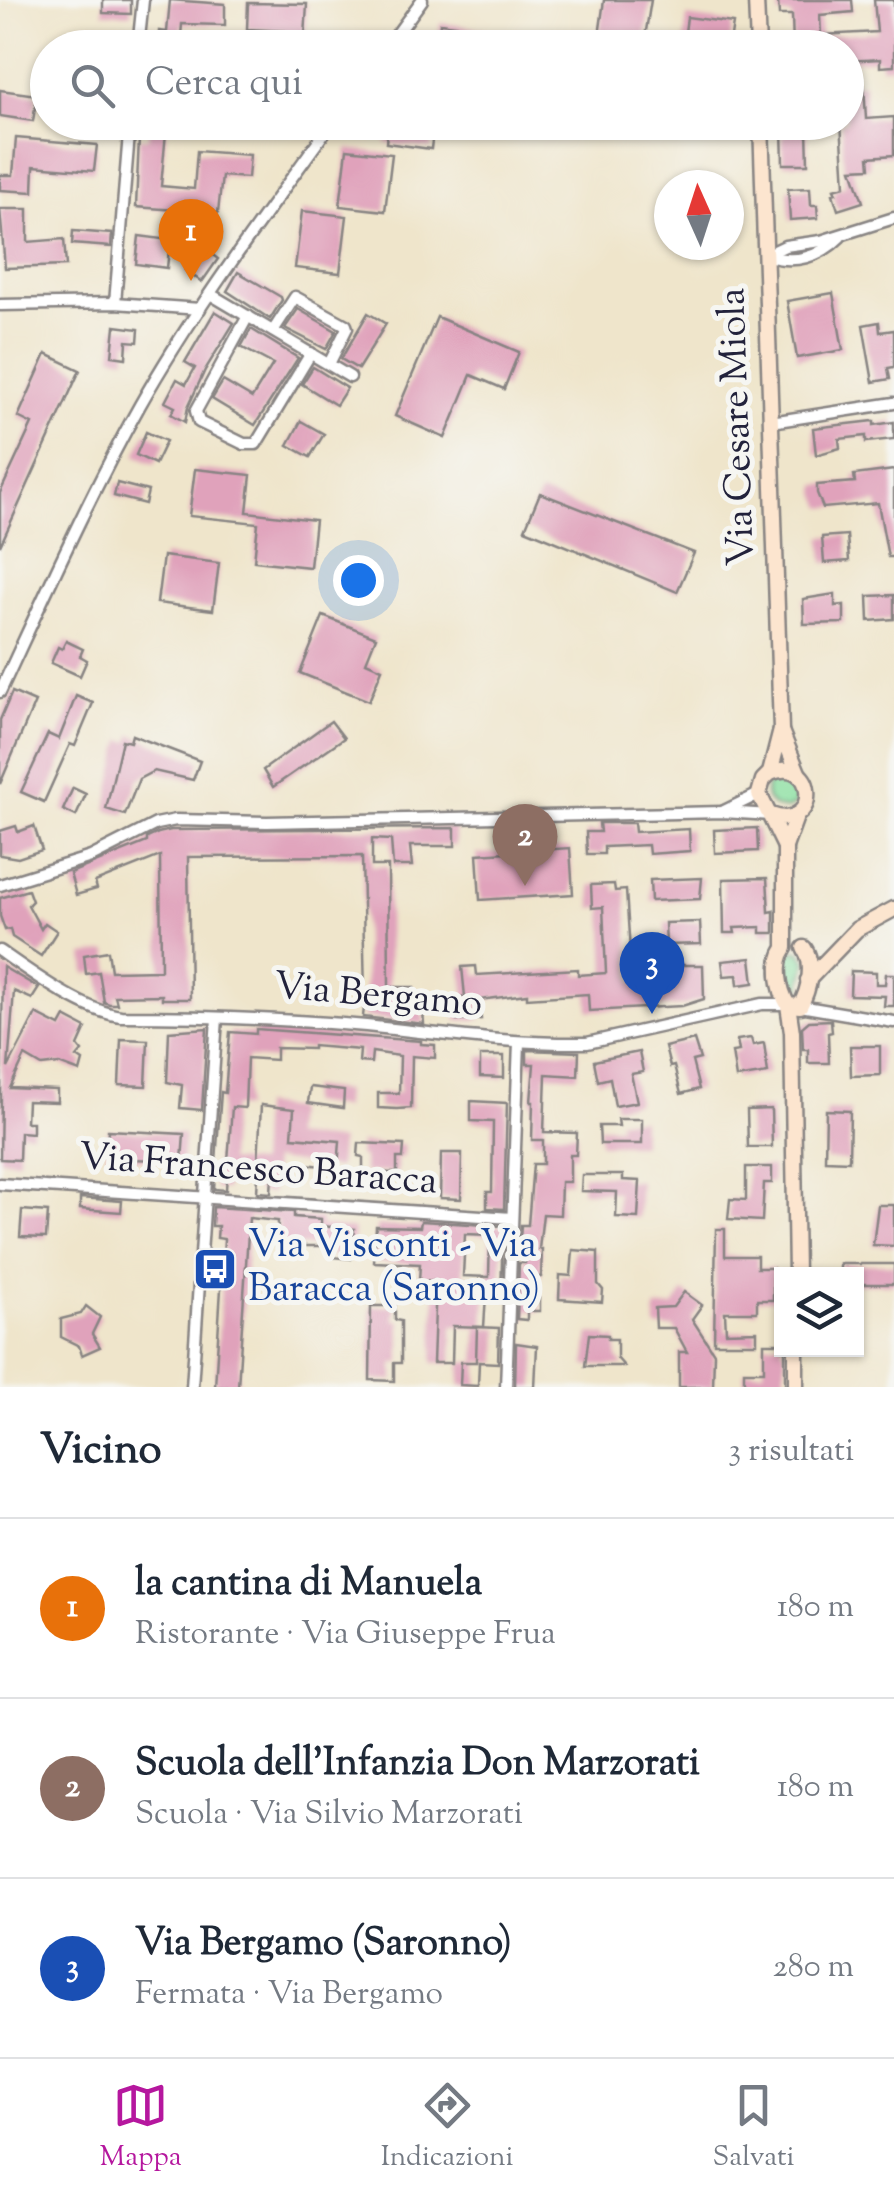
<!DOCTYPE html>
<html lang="it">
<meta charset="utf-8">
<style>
:root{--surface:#fff;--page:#f6f6f7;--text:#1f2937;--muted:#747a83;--line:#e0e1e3;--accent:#b5179e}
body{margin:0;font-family:"Sorts Mill Goudy",serif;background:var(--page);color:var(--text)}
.controls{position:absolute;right:30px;bottom:30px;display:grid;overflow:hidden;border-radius:0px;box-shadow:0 2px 8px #0004}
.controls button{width:90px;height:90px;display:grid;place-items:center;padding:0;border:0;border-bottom:2px solid var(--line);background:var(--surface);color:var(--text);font:50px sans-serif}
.compass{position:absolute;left:654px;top:170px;width:90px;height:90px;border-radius:50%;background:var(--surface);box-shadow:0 2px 8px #0004;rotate:357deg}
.you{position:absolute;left:358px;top:580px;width:35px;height:35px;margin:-25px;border:8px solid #fff;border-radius:50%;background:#1a73e8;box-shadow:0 0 0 15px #1a73e833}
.badge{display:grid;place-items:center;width:65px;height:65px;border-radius:50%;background:var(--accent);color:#fff;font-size:32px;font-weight:700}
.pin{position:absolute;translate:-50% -82px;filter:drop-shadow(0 2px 5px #0008)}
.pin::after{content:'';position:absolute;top:52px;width:35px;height:30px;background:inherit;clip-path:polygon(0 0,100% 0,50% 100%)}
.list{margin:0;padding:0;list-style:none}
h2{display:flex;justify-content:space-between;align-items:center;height:130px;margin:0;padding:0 40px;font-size:42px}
h2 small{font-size:32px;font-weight:400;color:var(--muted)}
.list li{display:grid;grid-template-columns:65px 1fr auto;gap:30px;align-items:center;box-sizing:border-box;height:180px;padding:0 40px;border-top:2px solid var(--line)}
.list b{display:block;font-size:38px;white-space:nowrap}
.list p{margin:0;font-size:32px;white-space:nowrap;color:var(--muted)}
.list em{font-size:32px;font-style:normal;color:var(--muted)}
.icon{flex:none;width:55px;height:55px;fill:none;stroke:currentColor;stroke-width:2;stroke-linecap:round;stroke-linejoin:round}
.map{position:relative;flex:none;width:894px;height:1387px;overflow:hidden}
.search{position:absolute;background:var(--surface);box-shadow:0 2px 8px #0004;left:30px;right:30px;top:30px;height:110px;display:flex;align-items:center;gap:25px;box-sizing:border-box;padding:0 35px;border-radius:55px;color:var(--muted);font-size:38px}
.sheet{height:670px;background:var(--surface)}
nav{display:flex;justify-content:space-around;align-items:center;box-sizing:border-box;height:140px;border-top:2px solid var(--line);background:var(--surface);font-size:28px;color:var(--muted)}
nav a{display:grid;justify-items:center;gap:5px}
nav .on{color:var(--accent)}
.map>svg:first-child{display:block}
.green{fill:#8ce0a2;stroke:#57816e;stroke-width:2.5}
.building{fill:#e0a2bb;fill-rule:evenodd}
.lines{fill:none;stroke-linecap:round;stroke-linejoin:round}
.street-casing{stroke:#888483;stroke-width:15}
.secondary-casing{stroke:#888483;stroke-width:19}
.street{stroke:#fff;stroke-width:10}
.secondary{stroke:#fce5cf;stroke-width:14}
.labels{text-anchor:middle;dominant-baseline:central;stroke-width:10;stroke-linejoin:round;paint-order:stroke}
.street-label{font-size:38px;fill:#22223b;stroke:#f6f6f2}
.transit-label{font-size:38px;fill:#164399;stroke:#f6f6f2;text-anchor:start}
</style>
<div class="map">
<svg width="894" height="1387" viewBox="0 0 894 1387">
<rect width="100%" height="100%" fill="#f6f6f2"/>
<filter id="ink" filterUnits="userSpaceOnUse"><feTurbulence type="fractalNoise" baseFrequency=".01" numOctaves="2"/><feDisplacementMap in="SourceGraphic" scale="20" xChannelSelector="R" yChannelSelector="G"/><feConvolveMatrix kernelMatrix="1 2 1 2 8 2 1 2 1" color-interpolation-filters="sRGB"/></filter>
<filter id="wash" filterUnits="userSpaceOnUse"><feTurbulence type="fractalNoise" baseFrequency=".0048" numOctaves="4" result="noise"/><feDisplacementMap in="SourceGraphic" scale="40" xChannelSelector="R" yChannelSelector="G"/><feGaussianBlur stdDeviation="2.25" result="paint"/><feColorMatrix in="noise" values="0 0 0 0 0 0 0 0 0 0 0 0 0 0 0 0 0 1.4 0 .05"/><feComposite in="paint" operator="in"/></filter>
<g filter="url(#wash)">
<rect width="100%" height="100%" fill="#efe5cb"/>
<g class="green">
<circle cx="783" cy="792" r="17"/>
<path d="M791 951H800L807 961 798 998 787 995 784 959Z"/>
</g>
<g id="blocks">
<g class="building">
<path d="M103 0H131V14L103 13Z"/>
<path d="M170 0 225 4V25L182 24 180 48H158L159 31 167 32Z"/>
<path d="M604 0H651L644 43 599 36Z"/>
<path d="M778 0H852L853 12 820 15 821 35 877 32 874 0H894V66L880 67V59L846 61V48H793L792 15H779Z"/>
<path d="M248 3 307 4 305 37 285 36V31L247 29Z"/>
<path d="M687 17 733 23 730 43 722 42 721 48H683Z"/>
<path d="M440 23 485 29 483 48H446L447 44 438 43Z"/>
<path d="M864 84 866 119 894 117V155L869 157 870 168 852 169 863 202 838 210 833 194 836 193 834 189 845 186 841 122H846V86Z"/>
<path d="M0 90 37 95 33 121 0 116Z"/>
<path d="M150 122H167L161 186 194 189 197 151 250 155 248 178 222 176 218 213 136 207 139 138H148Z"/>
<path d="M398 122H434L431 149 386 143 388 124Z"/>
<path d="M782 129H807L808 164H783Z"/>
<path d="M16 138 97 145 94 171 34 166 33 192 0 190V175H13Z"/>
<path d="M347 149 392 154 385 211 340 206Z"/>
<path d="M810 188 811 205H817L818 218 790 220 788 189Z"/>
<path d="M0 209H28V242L64 239 66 266 5 268Z"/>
<path d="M302 211 347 216 340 273 295 268Z"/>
<path d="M73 231 112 234 111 247 72 244Z"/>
<path d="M139 236 170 240 167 268 136 264Z"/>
<path d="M202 247 218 259 202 282 185 270Z"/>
<path d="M238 272 281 297 282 300 270 319 227 291Z"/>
<path d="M833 293 843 350 797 358 787 301Z"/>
<path d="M298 309 336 331 326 349 285 328Z"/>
<path d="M215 311 234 323 205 370 188 407 185 422 171 414 175 407 165 402 177 379 186 384 195 368 185 362Z"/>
<path d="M368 313 386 324 358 369 341 359Z"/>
<path d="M437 317 519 352 504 389 471 375 445 438 395 416Z"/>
<path d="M879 322 880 332 894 330V367L888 368 890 379 873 382 863 325Z"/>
<path d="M115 326 139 329 138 342 127 341 126 358 112 356Z"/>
<path d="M251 329 298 358 255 425 212 399 223 381 252 398 273 364 241 347Z"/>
<path d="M46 354 80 370 0 546V493L32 424 18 417Z"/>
<path d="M313 367 347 388 336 405 302 384Z"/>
<path d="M301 421 324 434 310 457 288 445Z"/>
<path d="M874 421V425L894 422V439L866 442V436L839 439 840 448 816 455 813 428Z"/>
<path d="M146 432 166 441 155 464 136 455Z"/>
<path d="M195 469 251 475 247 512 315 520 310 567 254 561 258 523 189 516Z"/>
<path d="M894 470V557H888L878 503 823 508 817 493V485L855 482 854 475Z"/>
<path d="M117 483 148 491 145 504 114 496Z"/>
<path d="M540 493 694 553 677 592 525 529Z"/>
<path d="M847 535 849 561 824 563 822 537Z"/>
<path d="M163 556 219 563 213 610 157 603Z"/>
<path d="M835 594V606L844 605V623L804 624 803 599Z"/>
<path d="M894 595V619L869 621 868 596Z"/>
<path d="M323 616 376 637 366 662 382 669 369 701 300 673Z"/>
<path d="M66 641 83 649 80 656 87 660 80 676 51 663 58 647 62 649Z"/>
<path d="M12 692 35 702 0 784V720Z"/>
<path d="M76 696 93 703 75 746 70 744 44 802 21 792 48 734 59 739Z"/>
<path d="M331 721 344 738 273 787 263 770Z"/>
<path d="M132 735 200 761 193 780 154 771 139 779 125 815 106 809 122 740 130 742Z"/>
<path d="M73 788 86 794 76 816 63 810Z"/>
<path d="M599 823H634L635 832 689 829 690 851 649 854 648 845 604 847V854H587L586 832H600Z"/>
<path d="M16 826 18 832 34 826 42 850 18 858 0 855V831Z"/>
<path d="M455 828V846H410L412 866H393L391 840 372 839V866H388L389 987H414V999L422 998 424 1024 363 1017 365 997 362 856 188 857 190 999H162V995L115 996 117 1004H109L104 1002 99 972 86 974 84 955 108 951 111 971 161 970 160 856 95 882 97 889 76 895 70 873 147 842V838L158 833 171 830Z"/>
<path d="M757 828 758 851 715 853 714 830Z"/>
<path d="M570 848 573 894 480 900 477 854Z"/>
<path d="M702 878 700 899 651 901 650 880Z"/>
<path d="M767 878 769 912 774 911V933H761V927L734 928 735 933H724L723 879Z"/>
<path d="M614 884 615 891 626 890 632 982 676 980 675 965H703L704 999 682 1006 589 1011 588 994 527 998V994L479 1000 481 1019 457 1021 455 998 465 997 462 967 476 966 477 975 578 969V975L606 973 603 907 592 908 591 885Z"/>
<path d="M28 890 32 901 28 905 41 929 45 923 57 931 41 956 12 937 10 929 5 930 0 916V898Z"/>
<path d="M700 922 701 944 666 945 665 923Z"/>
<path d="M751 958 754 983 738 985 737 975 724 976 722 961Z"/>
<path d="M3 967 39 988 32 999 14 991 8 1068 36 1014 60 1026 65 1017 86 1028 78 1046 82 1051 77 1057 83 1061 80 1072 59 1064 42 1066 25 1056 10 1088 57 1090V1102L27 1101 26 1122H32V1133L20 1132 19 1160 0 1159Z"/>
<path d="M851 971 876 972V984H885L886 974H894V1006H884L885 996 850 995Z"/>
<path d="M831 1020 832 1032 828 1033 829 1063H808V1049H803L802 1027 809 1021Z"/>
<path d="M207 1028 202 1110 180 1108 182 1085 167 1082 169 1031Z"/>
<path d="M256 1029 421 1041V1044L435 1045V1058L412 1056 411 1108 397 1109 378 1108V1093H399L400 1056 372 1052 371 1063 359 1062 360 1050 313 1046V1049L276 1048V1060L247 1058 245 1108 232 1107 228 1161 258 1163 261 1105 294 1109 292 1137 340 1141 338 1168 273 1160 271 1193 257 1192 258 1175 227 1173 226 1190 214 1189 221 1092 225 1093 230 1032 256 1034Z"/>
<path d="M751 1038 753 1045 764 1043 768 1073 736 1078 732 1052 739 1051 737 1040Z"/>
<path d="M121 1039 148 1040 146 1086 119 1085Z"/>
<path d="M694 1040 700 1059 692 1061 699 1089 681 1094 674 1066 670 1067 665 1047Z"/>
<path d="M850 1046H880V1075L851 1076Z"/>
<path d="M527 1050 579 1052 578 1076 546 1074 544 1132 577 1133 576 1155H570V1182H561L560 1215 543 1214 539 1249H542L541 1277H533L532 1297 540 1298V1311H527V1320L517 1319 519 1263H525L526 1240H520L521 1225H528L533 1164H543V1140H532L533 1102H531L534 1064H527Z"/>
<path d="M639 1052 643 1072 631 1074 637 1102 615 1106 610 1078 598 1081 594 1061Z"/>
<path d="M480 1056H504V1078L480 1077Z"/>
<path d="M310 1087 344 1091 343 1108 308 1103Z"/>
<path d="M471 1101 507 1103 504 1209 487 1208V1192H492L493 1122 471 1121Z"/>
<path d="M771 1109 772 1147H748L747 1110Z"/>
<path d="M826 1110 850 1111 849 1161 825 1160Z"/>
<path d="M618 1119H642V1144H600L599 1126H619Z"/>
<path d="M108 1130 184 1134 182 1161 106 1158Z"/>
<path d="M359 1143 404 1145 403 1158H397V1173L363 1172V1157L358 1156Z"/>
<path d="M441 1153H462L461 1199 440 1198Z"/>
<path d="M746 1167H772V1183H764L762 1221 728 1219 730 1199 746 1200Z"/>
<path d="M582 1175H623V1180L640 1181 638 1218 616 1217 617 1192 581 1191Z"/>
<path d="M80 1198 122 1201 121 1212 80 1209Z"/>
<path d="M878 1205H894V1246L873 1245Z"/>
<path d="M213 1207 294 1212V1217L321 1219V1226L354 1229 351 1259 331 1257 332 1246H277L278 1221 249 1218 238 1387H215L224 1239 217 1238 218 1226H212Z"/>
<path d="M22 1210 48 1212 46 1238 20 1237Z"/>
<path d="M421 1221 503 1226 501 1296 486 1295 484 1327 453 1326 452 1363H433L436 1281H419L420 1264 374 1262 376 1226 420 1227ZM465 1234 490 1235 489 1277 463 1276Z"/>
<path d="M716 1229H725V1256H757V1268H773V1300H757V1312H725L726 1332 757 1331V1343H714Z"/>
<path d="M573 1250 598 1252V1284L603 1290 602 1302 559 1299 560 1275 571 1276Z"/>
<path d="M840 1264H894V1284H856V1274H840Z"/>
<path d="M684 1292 702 1305 692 1319 714 1353 713 1387H679V1352H687L674 1328H656L655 1308 673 1307Z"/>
<path d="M86 1306 100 1317 92 1334 100 1347 82 1355 79 1346 61 1337V1319L81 1314Z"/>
<path d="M371 1306H395V1320L401 1321V1363H394V1381L370 1380Z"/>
<path d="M477 1327 499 1328 498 1363 479 1362 478 1386 460 1385 461 1362H476Z"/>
<path d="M589 1334 608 1335V1339H617V1358L624 1366H585Z"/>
<path d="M516 1343 537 1346 535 1387H515Z"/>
<path d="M764 1343H782V1350H785V1387H744V1371H764Z"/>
</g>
</g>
</g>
<g filter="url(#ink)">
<use href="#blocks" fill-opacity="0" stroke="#888483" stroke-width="2.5"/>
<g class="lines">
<g class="street-casing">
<g id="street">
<path d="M138 48 143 0"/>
<path d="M387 48 422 0"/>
<path d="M766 255 785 246 821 241 894 218"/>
<path d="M766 255C794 265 820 257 840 237"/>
<path d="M210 294 350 377"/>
<path d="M115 303 130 122"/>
<path d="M0 305 115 303 200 309"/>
<path d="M248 316 196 411 199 422 244 444H256L311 353"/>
<path d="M273 331 295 297 346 325 347 328 329 364"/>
<path d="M771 422 894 403"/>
<path d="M0 692C45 595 88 498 140 405 196 306 266 214 332 122"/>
<path d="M724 811 759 794"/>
<path d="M0 885 91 857 156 824 176 820 267 822 723 812 771 815"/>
<path d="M0 951C30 972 85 1012 121 1016 203 1016 285 1019 366 1026 440 1034 512 1044 587 1043L762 1004H786"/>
<path d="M800 1006 894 1022"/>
<path d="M0 1184 512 1218"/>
<path d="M192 1387 217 1018"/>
<path d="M506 1387 519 1042"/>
</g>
</g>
<g class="secondary-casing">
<g id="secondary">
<path d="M756 0 758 48"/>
<path d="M761 122 781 730 770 773 763 780 759 794 785 847"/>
<path d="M781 731 799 775"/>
<path d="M770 773C819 753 820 834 771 815"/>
<path d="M797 814 785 847V948C774 963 779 990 788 1005L800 1006C809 990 815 964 804 948"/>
<path d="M808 980 857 929 894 909"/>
<path d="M788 1005 792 1032 796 1274"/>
<path d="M796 1387V1350"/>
</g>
</g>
<use href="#street" class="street"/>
<use href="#secondary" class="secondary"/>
</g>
</g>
<defs>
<g id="bus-square" transform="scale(2.25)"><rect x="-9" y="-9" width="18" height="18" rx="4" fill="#1a4fb4" stroke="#f6f6f2"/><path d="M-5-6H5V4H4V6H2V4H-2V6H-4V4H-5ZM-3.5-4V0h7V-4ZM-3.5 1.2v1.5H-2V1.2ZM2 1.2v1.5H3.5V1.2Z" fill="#fff"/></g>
</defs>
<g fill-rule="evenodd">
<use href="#bus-square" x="215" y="1269"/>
</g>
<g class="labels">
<g class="street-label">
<text transform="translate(739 427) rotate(-92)">Via Cesare Miola</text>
<text transform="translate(378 997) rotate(5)">Via Bergamo</text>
<text transform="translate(258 1171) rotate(4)">Via Francesco Baracca</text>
</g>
<g class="transit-label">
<text x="248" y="1247">Via Visconti - Via<tspan x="248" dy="44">Baracca (Saronno)</tspan></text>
</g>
</g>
</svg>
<div class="controls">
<button><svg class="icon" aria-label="layers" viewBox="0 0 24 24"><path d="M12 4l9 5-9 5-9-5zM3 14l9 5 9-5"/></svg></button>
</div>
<svg class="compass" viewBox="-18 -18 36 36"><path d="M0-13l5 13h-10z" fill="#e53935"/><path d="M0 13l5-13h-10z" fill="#747a83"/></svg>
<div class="you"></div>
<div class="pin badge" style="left:191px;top:281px;background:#e8710a">1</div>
<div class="pin badge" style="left:525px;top:886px;background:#8d6e63">2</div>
<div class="pin badge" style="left:652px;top:1014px;background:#1a4fb4">3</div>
<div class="search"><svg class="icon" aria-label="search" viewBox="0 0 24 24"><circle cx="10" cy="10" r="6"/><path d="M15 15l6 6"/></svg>Cerca qui</div>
</div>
<section class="sheet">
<h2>Vicino<small>3 risultati</small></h2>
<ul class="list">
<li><span class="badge" style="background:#e8710a">1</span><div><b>la cantina di Manuela</b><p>Ristorante · Via Giuseppe Frua</p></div><em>180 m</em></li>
<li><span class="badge" style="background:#8d6e63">2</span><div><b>Scuola dell'Infanzia Don Marzorati</b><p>Scuola · Via Silvio Marzorati</p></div><em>180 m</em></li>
<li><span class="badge" style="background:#1a4fb4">3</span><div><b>Via Bergamo (Saronno)</b><p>Fermata · Via Bergamo</p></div><em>280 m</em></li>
</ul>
</section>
<nav>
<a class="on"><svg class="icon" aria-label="map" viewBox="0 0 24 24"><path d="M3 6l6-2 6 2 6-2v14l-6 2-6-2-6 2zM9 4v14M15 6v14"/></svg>Mappa</a>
<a><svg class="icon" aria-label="directions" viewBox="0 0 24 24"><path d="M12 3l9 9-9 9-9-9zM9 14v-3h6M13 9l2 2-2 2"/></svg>Indicazioni</a>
<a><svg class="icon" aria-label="saved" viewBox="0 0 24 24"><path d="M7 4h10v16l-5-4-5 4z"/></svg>Salvati</a>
</nav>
